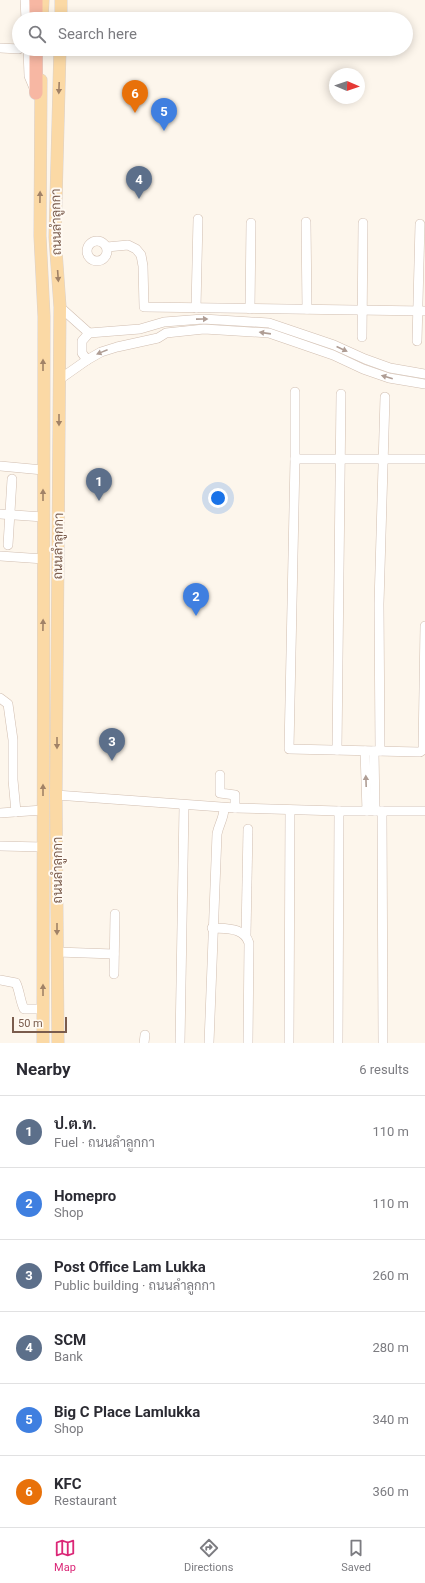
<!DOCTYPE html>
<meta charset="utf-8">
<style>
:root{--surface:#fff;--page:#f2f2f3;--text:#2b2b33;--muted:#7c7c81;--line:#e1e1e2;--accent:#db2777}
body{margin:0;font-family:Roboto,Sarabun,sans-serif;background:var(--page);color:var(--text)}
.compass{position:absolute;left:329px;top:68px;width:36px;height:36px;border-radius:50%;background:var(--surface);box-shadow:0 2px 10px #0003;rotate:92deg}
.scale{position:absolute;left:12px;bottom:10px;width:55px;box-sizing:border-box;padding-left:4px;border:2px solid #7a5c4d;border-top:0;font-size:11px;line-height:14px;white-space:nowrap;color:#7a5c4d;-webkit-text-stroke:3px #fffaf3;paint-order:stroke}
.you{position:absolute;left:218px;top:498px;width:14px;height:14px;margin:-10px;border:3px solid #fff;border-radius:50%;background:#1a73e8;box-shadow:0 0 0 6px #1a73e833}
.badge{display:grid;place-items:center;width:26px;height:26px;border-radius:50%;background:var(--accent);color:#fff;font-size:13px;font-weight:700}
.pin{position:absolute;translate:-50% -33px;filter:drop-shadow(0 1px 2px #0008)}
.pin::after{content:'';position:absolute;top:21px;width:14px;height:12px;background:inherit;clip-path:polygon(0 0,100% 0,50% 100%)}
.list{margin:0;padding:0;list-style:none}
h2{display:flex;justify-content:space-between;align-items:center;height:52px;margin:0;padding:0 16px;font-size:17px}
h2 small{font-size:13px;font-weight:400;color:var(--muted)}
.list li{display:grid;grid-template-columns:26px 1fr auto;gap:12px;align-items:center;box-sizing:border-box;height:72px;padding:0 16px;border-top:1px solid var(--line)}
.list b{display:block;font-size:15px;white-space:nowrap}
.list p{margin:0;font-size:13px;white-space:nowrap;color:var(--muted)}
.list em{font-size:13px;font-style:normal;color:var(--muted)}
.icon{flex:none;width:22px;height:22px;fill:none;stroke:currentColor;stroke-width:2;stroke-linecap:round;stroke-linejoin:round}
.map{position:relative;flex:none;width:425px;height:1043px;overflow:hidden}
.search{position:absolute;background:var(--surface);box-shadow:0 2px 10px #0003;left:12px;right:12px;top:12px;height:44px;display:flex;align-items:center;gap:10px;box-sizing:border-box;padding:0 14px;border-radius:22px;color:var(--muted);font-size:15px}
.sheet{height:484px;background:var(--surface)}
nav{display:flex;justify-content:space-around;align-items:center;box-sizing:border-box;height:56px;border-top:1px solid var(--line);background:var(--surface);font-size:11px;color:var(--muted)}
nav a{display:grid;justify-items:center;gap:2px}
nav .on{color:var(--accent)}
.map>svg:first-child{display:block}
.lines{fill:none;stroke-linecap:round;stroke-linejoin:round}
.minor-casing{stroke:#d1beb0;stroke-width:10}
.major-casing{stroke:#dad1cd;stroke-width:13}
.highway-casing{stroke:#dad1cd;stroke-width:14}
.minor{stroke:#fff;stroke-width:9}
.major{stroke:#fbd9a5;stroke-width:12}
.highway{stroke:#f7b7a3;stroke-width:13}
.oneway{fill:#a18267}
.oneway2{fill:#af9d94}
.labels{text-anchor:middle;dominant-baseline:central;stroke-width:4;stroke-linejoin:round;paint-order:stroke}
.street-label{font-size:13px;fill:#7a5c4d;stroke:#fffaf3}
</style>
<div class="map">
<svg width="425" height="1043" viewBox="0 0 425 1043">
<rect width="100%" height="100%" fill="#fdf6ec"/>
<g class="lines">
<g class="minor-casing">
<g id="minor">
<path d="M25 0 26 19"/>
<path d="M0 48 19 49"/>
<path d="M28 49 29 76 34 88"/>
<path d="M306 222 307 309"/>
<circle cx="97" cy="251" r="10"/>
<path d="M107 247 128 245 136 249 141 255 143 266 144 307 425 311"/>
<path d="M60 307 89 333 140 329 164 322 203 319 269 323 334 345 365 359 390 368 425 374"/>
<path d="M196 308 198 219"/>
<path d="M250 309 251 223"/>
<path d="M362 337 363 223"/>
<path d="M417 341 420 224"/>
<path d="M87 360 82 353V341L89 333"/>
<path d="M60 379 87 360 101 352 117 347 158 338 166 333 204 329 269 333 333 355 363 369 389 378 425 384"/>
<path d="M295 392V459L289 749 420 752 423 750 425 626"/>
<path d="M295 459H425"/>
<path d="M0 466 43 470"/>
<path d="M0 514 43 517"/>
<path d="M8 545 12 479"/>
<path d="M0 556 44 559"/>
<path d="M0 698 8 704 13 740V780L16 812"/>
<path d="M337 750 341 394"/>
<path d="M365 751 367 811"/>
<path d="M374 751 375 811"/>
<path d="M380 751 379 604 385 397"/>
<path d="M220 775V793L235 795V808"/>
<path d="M56 795 235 808 339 811H425"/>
<path d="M382 811 383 1043"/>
<path d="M0 813 43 810"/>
<path d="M0 846 43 847"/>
<path d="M212 928C227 929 244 927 249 943L248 1043"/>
<path d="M246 935 248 829"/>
<path d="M57 952 114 954"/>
<path d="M114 974 115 914"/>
<path d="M0 980 16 983C20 992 20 1001 24 1009H43"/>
<path d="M144 1043 145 1035"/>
<path d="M180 1043 184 806"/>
<path d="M209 1043 217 834C219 824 224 818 224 808"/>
<path d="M289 1043 290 810"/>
<path d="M338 1043 339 811"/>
</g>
</g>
<g class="major-casing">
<g id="major">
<path d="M42 19 43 0"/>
<path d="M61 19V0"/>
<path d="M41 80 40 236 44 316 43 1043"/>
<path d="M58 1043 56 795 60 307 55 237 60 49"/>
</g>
</g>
<g class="highway-casing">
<g id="highway">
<path d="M36 0V19"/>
<path d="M36 49V93"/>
</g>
</g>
<use href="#minor" class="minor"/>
<use href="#major" class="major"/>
<use href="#highway" class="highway"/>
</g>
<defs><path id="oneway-solid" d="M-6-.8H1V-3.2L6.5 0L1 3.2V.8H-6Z"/></defs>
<g class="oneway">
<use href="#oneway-solid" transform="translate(59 88) rotate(92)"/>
<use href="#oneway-solid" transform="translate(40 197) rotate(-89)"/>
<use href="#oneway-solid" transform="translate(58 276) rotate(86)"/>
<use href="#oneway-solid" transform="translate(43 365) rotate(-90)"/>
<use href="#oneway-solid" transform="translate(59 420) rotate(90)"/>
<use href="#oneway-solid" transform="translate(43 495) rotate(-90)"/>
<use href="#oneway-solid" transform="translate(43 625) rotate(-89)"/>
<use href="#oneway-solid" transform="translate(57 743) rotate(90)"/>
<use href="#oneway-solid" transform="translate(43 790) rotate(-90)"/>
<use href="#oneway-solid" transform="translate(57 929) rotate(90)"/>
<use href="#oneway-solid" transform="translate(43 990) rotate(-90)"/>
</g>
<g class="oneway2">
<use href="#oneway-solid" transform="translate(202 319) rotate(-1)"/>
<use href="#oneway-solid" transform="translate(265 333) rotate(-172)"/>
<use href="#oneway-solid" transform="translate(342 349) rotate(25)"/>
<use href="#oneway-solid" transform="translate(102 352) rotate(158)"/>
<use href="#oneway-solid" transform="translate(387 377) rotate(-164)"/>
<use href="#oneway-solid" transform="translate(366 781) rotate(-92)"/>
</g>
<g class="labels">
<g class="street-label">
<text transform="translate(56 222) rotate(-91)">ถนนลำลูกกา</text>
<text transform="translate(58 546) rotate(-89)">ถนนลำลูกกา</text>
<text transform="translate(57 870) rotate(-90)">ถนนลำลูกกา</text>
</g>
</g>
</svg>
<svg class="compass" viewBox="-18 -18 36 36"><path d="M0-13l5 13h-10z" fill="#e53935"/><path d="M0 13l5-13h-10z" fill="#7c7c81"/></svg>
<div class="scale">50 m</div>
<div class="you"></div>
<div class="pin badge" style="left:99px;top:501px;background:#5c6f8a">1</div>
<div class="pin badge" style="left:196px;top:616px;background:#3f7fe0">2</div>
<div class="pin badge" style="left:112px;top:761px;background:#5c6f8a">3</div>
<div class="pin badge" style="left:139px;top:199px;background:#5c6f8a">4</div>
<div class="pin badge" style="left:164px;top:131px;background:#3f7fe0">5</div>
<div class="pin badge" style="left:135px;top:113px;background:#e8710a">6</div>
<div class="search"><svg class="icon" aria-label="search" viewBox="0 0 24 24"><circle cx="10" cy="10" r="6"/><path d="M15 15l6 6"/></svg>Search here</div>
</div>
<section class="sheet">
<h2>Nearby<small>6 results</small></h2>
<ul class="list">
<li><span class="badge" style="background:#5c6f8a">1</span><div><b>ป.ต.ท.</b><p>Fuel · ถนนลำลูกกา</p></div><em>110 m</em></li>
<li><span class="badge" style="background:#3f7fe0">2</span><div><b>Homepro</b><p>Shop</p></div><em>110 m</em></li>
<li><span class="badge" style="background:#5c6f8a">3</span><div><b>Post Office Lam Lukka</b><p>Public building · ถนนลำลูกกา</p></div><em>260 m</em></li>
<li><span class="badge" style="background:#5c6f8a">4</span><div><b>SCM</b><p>Bank</p></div><em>280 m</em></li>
<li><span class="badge" style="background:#3f7fe0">5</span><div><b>Big C Place Lamlukka</b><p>Shop</p></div><em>340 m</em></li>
<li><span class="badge" style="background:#e8710a">6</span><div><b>KFC</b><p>Restaurant</p></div><em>360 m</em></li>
</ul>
</section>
<nav>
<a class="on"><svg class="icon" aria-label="map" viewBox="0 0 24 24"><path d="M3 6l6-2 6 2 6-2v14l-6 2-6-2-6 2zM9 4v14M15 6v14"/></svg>Map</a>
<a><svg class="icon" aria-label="directions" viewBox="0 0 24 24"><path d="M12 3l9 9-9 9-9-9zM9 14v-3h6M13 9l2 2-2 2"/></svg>Directions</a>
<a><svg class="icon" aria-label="saved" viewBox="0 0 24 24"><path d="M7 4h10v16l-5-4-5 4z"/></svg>Saved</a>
</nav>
